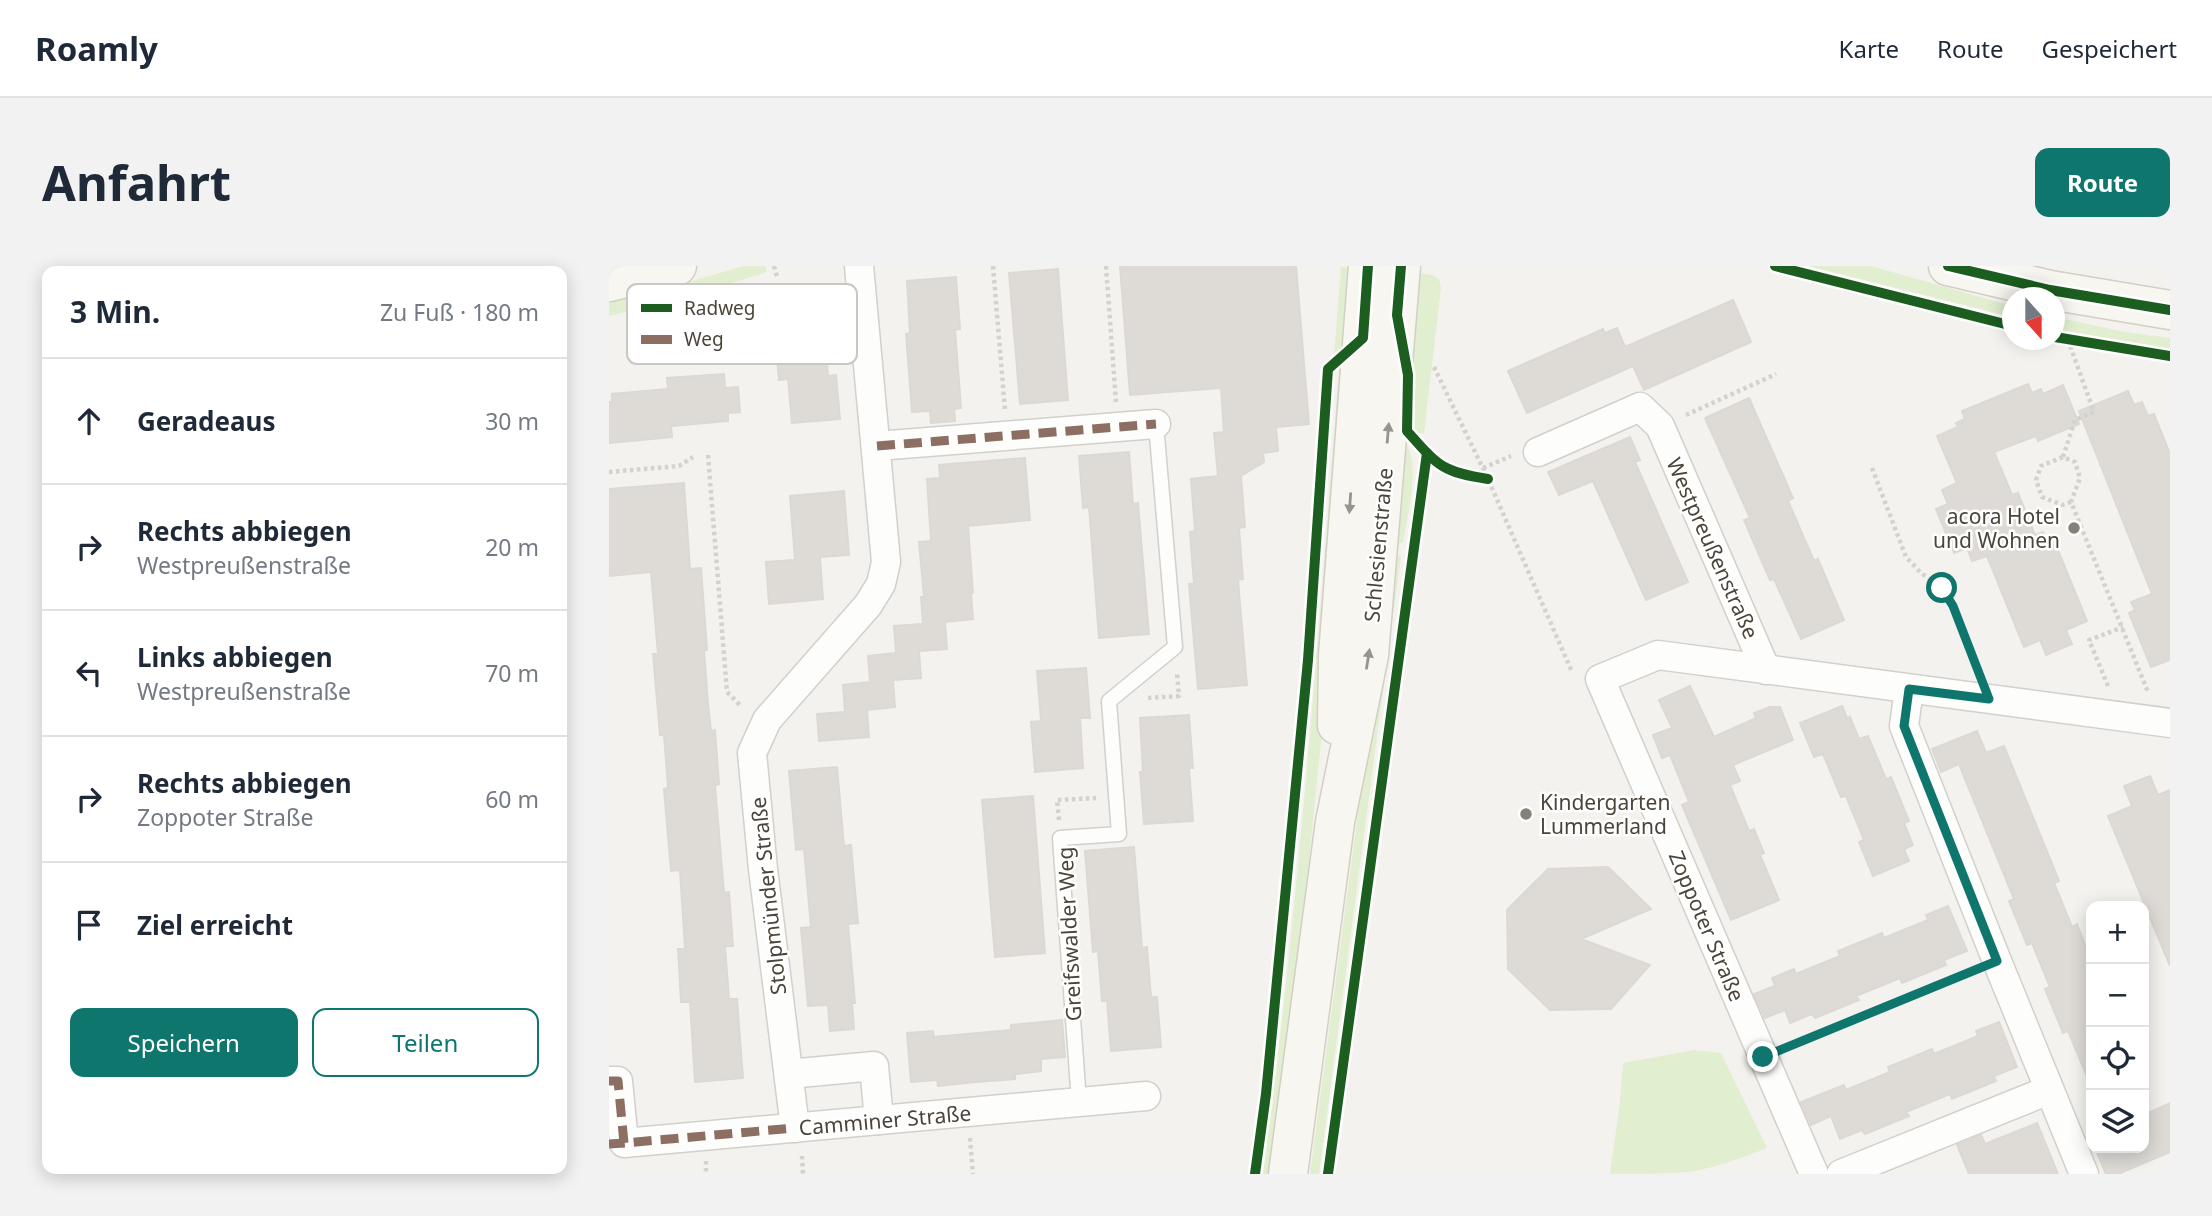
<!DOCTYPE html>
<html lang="de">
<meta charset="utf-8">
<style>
:root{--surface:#fff;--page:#f2f2f3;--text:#1f2937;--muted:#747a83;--line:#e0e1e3;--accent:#0f766e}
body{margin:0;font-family:"Noto Sans",sans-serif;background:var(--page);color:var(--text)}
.controls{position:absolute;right:21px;bottom:21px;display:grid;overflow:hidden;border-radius:14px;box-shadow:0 4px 18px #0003}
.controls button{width:63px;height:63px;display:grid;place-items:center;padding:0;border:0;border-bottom:2px solid var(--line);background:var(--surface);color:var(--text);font:35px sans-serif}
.compass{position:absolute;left:1393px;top:21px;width:63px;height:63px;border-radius:50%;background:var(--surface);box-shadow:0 4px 18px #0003;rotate:159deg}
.stop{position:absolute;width:21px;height:21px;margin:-16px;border:5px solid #0f766e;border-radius:50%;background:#fff}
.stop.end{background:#0f766e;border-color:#fff;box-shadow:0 2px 7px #0008}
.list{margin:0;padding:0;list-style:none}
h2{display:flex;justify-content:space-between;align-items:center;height:91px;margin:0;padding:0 28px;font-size:30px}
h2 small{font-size:23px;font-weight:400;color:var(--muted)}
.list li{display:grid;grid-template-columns:46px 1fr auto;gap:21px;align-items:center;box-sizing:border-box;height:126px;padding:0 28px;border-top:2px solid var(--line)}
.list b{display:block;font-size:26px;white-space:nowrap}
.list p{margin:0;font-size:23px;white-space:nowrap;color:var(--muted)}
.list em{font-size:23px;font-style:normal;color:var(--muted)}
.actions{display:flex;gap:14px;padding:21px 28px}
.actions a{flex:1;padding:16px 0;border:2px solid var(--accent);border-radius:14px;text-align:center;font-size:24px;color:var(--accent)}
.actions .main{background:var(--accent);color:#fff}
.icon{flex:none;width:38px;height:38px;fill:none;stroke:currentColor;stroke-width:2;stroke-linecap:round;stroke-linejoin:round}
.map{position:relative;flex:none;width:1561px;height:908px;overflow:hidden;border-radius:14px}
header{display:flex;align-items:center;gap:42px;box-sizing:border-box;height:98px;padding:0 35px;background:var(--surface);border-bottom:2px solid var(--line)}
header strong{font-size:33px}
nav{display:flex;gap:38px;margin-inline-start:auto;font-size:24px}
.intro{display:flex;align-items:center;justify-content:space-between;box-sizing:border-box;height:168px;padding:0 42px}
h1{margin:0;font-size:49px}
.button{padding:18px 32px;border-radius:14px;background:var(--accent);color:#fff;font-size:24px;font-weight:700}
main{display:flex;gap:42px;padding:0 42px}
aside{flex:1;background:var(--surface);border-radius:14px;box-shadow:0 4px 18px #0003}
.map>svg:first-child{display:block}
.green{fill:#e1eecf}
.building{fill:#dedbd6;stroke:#dcd9d4;stroke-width:2}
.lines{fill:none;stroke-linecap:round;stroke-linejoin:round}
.lane-casing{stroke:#d2d0cb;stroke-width:17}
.street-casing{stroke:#d2d0cb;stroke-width:31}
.secondary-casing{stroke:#d3cfc5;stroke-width:41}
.path{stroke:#d3d2cc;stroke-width:4.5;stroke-dasharray:3.5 3.5;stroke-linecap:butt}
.lane{stroke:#fdfdfc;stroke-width:14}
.street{stroke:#fdfdfc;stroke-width:28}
.secondary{stroke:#f7f6f1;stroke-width:38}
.quiet{stroke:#8d6e63;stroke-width:9;stroke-dasharray:18 9;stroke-linecap:butt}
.cycleway-casing{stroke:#fff;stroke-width:15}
.cycleway{stroke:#1b5e20;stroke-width:10}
.oneway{fill:#98948c}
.route{stroke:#0f766e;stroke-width:9}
.poi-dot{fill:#868178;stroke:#fff;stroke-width:2.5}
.labels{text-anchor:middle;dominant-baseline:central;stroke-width:5;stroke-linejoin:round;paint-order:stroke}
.poi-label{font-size:21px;fill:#4b4439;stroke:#fff;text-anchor:end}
.street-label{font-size:21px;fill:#4b4439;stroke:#fff}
.key{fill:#fff;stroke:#c9c7c4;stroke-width:2}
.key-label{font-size:19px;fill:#4b4439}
</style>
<header>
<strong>Roamly</strong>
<nav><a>Karte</a><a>Route</a><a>Gespeichert</a></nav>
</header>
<div class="intro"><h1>Anfahrt</h1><a class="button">Route</a></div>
<main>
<aside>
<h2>3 Min.<small>Zu Fuß · 180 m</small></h2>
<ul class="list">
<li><svg class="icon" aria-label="ahead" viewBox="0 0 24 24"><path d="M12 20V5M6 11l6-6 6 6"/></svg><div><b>Geradeaus</b></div><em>30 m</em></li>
<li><svg class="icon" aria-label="right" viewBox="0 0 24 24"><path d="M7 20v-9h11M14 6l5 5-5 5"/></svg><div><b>Rechts abbiegen</b><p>Westpreußenstraße</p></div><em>20 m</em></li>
<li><svg class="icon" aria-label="left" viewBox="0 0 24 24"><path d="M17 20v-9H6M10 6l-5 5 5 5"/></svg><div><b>Links abbiegen</b><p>Westpreußenstraße</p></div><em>70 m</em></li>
<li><svg class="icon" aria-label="right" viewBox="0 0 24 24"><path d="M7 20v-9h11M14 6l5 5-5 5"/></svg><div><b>Rechts abbiegen</b><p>Zoppoter Straße</p></div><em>60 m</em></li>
<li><svg class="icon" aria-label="arrive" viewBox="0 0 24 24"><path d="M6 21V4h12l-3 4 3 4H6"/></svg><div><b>Ziel erreicht</b></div></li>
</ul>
<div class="actions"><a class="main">Speichern</a><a>Teilen</a></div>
</aside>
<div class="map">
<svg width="1561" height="908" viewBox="0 0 1561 908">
<rect width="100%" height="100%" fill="#f4f2ee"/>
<g class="green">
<path d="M135 0H156L158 6 68 34 0 50V36L52 24Z"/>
<path d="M1199 0H1262L1403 40V51Z"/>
<path d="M732 1H752L745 72 725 89Z"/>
<path d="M801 6 823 9 830 13 832 22 815 167H808L801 162 802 114 796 69Z"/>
<path d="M1446 51 1516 66 1561 72V83L1512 77 1446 62Z"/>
<path d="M741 89 715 447 688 713 663 908H654C690 640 709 372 730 103Z"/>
<path d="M798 179C811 203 798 250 794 277H790L789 289 792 290 710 908H701Z"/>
<path d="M1085 784 1112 787 1158 882C1133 892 1106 902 1079 906 1053 908 1026 908 1001 908L1011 836 1014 797Z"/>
</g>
<g class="building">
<path d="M511 0H687L700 158 667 161 669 185 654 187 655 196 632 210 636 261 630 262 634 313 629 314 638 419 589 423 580 318H585L581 266 586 265 582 213 609 210 605 167 615 166 612 122 521 129Z"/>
<path d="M449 3 459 134 411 138 400 7Z"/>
<path d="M347 11 351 63 346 64 352 142 345 143 346 155 322 157 321 145 303 146 297 68 301 67 298 15Z"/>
<path d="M206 32 207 46H214L219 110 227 109 231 153 183 157 179 113 170 114 164 50 172 49 171 35Z"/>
<path d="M1124 34 1142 76 1035 124 1024 100 918 147 899 105 994 63 996 67 1008 62 1016 81Z"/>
<path d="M115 108 116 122 129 121 131 146 119 147V155L62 160 63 171 0 177V136H3V128L59 123 58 112Z"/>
<path d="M1419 118 1423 127 1432 123 1434 128 1454 119 1470 158 1429 175 1427 170 1385 186 1403 229 1409 227 1426 269 1434 266 1440 280 1446 277 1478 355 1457 364 1463 378 1437 389 1431 374 1415 381 1378 290 1363 295 1358 282 1345 287 1327 243 1339 238 1333 224 1348 217 1328 170 1349 161 1347 157 1356 153 1353 145Z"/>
<path d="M1519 125 1525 139 1533 136 1539 150 1545 148 1561 188V394L1542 401 1520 347 1526 344 1522 336 1543 328 1470 145Z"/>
<path d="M1140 132 1184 232 1179 235 1205 295 1209 293 1235 354 1192 373 1165 313 1161 314 1135 254 1141 252 1096 152Z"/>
<path d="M1021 171 1031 194 1026 196 1079 316 1037 334 984 215 950 229 939 206Z"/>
<path d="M520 186 524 238 529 237 540 368 490 372 480 241 474 242 470 190Z"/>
<path d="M416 192 421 254 359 260 364 327H362L364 353 336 356 338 383 310 385 312 412 284 414 286 441 258 444 260 471 210 475 208 448 236 446 234 419 261 416 259 390 287 387 285 360 314 358 312 331H315L310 276 322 275 318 213 331 212 330 199Z"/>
<path d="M75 217 81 303 92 302 98 384H95L99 438 102 465 106 464 110 518 106 519 115 627 120 626 124 680H116L120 733H128L134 812 86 816 81 736H72L69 683H76L71 604 62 605 55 523 59 522 57 495 55 469H51L44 388H49L42 306 0 310V223Z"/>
<path d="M235 225 240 289 211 291 214 333 160 338 157 296 186 294 181 230Z"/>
<path d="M477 402 481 452H471L474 502 426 506 422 456 432 455 428 405Z"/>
<path d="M1081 420 1105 471 1147 452 1145 447 1161 441H1171L1184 474 1124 499 1131 515 1121 519 1140 565 1145 563 1155 587 1151 589 1170 634 1122 654 1073 539 1080 536 1061 489 1053 492 1044 469 1063 462 1050 434Z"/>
<path d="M1233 440 1238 452 1241 451 1250 473 1259 470 1277 513 1282 511 1300 555 1295 557 1304 579 1295 583 1300 595 1264 610 1250 576 1255 574 1237 530 1232 531 1214 488 1205 491 1191 457Z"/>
<path d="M580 449 584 502H580L584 555 535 558 531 506H534L531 452Z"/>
<path d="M1368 465 1377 487 1395 480 1450 615 1445 617 1463 661 1468 658 1482 695V820L1459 765 1454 767 1436 723 1441 721 1423 677 1418 679 1400 635 1405 633 1350 498 1332 506 1323 483Z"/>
<path d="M228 501 235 580 242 579 249 657 239 658 246 737H243L245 763 221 765 219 739 199 740 192 662 202 661 195 583 187 584 180 505Z"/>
<path d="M1541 510 1549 529 1561 524V700L1499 550 1523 540 1515 520Z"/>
<path d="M424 530 436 687 386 691 373 534Z"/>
<path d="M525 581 533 682 538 681 542 731H548L552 781 502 785 498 735H493L489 685 484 686 476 585Z"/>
<path d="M999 601 1042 643 972 673 1041 699 1002 743 941 744 899 703 898 644 939 603Z"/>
<path d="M1339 640 1358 685 1335 694 1337 699 1293 717 1291 712 1247 730 1250 734 1206 752 1203 748 1181 757 1176 744 1156 752 1145 728 1166 720 1163 712 1185 703 1187 708 1231 690 1229 685 1273 667 1275 672 1319 654 1317 649Z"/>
<path d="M453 754 456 791 432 793V805L406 808V813L367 816 329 820 328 814 302 816 298 767 324 765 325 771 402 764V759Z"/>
<path d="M1390 756 1408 801 1385 810 1387 815 1343 833 1341 828 1297 846 1300 850 1256 868 1253 864 1231 873 1222 850 1202 859 1192 836 1235 819 1237 824 1281 806 1279 801 1323 783 1325 788 1369 770 1367 765Z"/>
<path d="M1561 837V886L1509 908H1497L1486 882H1535V849Z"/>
<path d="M1428 857 1449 908H1360L1348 879 1372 869 1376 878Z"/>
</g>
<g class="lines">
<g class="lane-casing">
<path id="lane" d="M470 836 451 572 510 568 500 435 566 381 547 158"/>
</g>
<g class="street-casing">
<g id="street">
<path d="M268 180 547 158"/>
<path d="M929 186 1031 141 1051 160 1157 404"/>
<path d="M1300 423 1295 460 1388 695 1475 908"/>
<path d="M180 808 265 800 270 854"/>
<path d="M0 815H9L15 877 537 830"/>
<path d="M186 862 154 603 143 487 158 454 259 339 272 318 277 296 250 0"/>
<path d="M1205 908 991 413 1049 389 1561 457"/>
<path d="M1232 908 1440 824"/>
</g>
</g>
<g class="secondary-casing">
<g id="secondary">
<path d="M1339 0 1441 24 1561 44"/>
<path d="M0 16 68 0"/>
<path d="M728 459 729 390 759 0"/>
<path d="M679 908 726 556 760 389 792 0"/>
</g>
</g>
<g class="path">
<path d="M165 0 168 11"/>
<path d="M384 0 396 144"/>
<path d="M497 0 507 136"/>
<path d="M825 101 879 213 963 406"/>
<path d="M1077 149 1167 108"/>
<path d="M99 189 118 426 133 441"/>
<path d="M1454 191 1466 154 1485 146 1459 74"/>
<path d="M874 202 902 190"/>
<path d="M1263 202 1297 291 1312 307 1333 322 1344 340 1368 403"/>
<path d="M0 206 70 200 84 191"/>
<path d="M1462 236 1454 239 1433 231 1427 214 1432 200 1454 191 1466 196 1471 212 1462 236 1539 426"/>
<path d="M1499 420 1480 374 1514 361"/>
<path d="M539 432 570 430 568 407"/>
<path d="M450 554 448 534 487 532"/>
<path d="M1181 780 1364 705"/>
<path d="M361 872 364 908"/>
<path d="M193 890 194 908"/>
<path d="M97 895V908"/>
</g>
<use href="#lane" class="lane"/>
<use href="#street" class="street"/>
<use href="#secondary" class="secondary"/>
<g class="quiet">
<path d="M268 180 547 158"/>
<path d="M0 815H9L15 877 186 862"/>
<path d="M0 878 15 877"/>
</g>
<g class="cycleway-casing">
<g id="cycleway">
<path d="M792 0 788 49 799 109 798 165C829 200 833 206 879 213"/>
<path d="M1166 0 1404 60"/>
<path d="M1339 0 1441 24 1561 44"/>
<path d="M1446 71 1561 90"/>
<path d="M646 908 657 828 699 394 719 103 754 72 759 0"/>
<path d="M719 908 818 187"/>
</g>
</g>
<use href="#cycleway" class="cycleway"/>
</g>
<defs><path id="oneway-solid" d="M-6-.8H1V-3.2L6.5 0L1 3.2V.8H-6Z" transform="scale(1.75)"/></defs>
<g class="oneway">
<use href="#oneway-solid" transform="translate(779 167) rotate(-85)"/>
<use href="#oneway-solid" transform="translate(741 237) rotate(94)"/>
<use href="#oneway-solid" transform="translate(759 393) rotate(-81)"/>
</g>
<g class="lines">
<path class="route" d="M1154 791 1388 695 1295 460 1300 423 1380 433 1344 340 1333 322"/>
</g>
<g class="poi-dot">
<circle cx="1465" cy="262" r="7"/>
<circle cx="917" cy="548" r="7"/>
</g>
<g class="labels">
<g class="poi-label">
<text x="1451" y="250">acora Hotel<tspan x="1451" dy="24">und Wohnen</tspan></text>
<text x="931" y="536" text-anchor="start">Kindergarten<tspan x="931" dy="24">Lummerland</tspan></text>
</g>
<g class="street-label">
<text transform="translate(769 279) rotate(-85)">Schlesienstraße</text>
<text transform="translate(1104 282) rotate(66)">Westpreußenstraße</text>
<text transform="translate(159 630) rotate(-96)">Stolpmünder Straße</text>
<text transform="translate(1098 660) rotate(67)">Zoppoter Straße</text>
<text transform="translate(460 668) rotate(-93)">Greifswalder Weg</text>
<text transform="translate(276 854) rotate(-5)">Camminer Straße</text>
</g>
</g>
<rect x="18" y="18" width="230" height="80" rx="10" class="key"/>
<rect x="32" y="38" width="31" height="8" fill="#1b5e20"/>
<rect x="32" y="69" width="31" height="9" fill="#8d6e63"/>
<g class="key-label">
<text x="75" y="49">Radweg</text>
<text x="75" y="80">Weg</text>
</g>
</svg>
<div class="controls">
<button>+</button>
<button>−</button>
<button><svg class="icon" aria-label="locate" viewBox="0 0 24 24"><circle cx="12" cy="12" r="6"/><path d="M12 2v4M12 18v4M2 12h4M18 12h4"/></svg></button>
<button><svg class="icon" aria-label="layers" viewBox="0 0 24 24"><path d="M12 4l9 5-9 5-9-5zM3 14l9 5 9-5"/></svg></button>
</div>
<svg class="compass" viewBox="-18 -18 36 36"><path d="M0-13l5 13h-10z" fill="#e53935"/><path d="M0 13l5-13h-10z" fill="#747a83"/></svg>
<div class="stop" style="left:1333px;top:322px"></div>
<div class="stop end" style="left:1154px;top:791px"></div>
</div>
</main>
